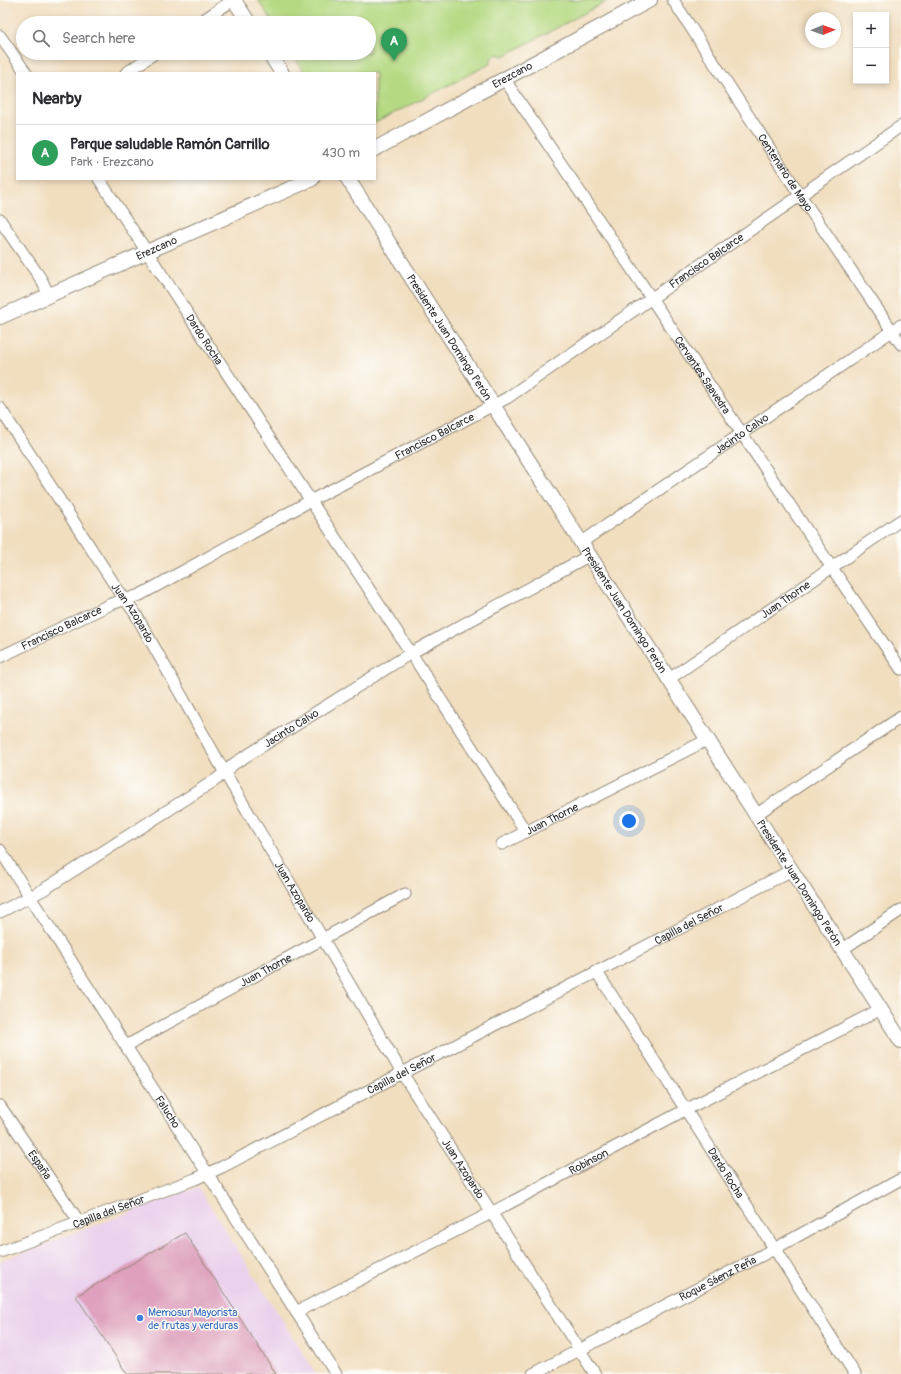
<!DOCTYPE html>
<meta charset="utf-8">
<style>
:root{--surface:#fff;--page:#f7f7f7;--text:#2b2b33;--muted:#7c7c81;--line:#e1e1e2;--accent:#ea580c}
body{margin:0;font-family:Pangolin,sans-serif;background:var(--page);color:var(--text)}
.controls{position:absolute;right:12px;top:12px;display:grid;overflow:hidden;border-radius:0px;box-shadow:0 2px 6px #0003}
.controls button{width:36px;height:36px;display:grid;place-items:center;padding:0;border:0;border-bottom:1px solid var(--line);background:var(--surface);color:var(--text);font:20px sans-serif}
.compass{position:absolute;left:805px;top:12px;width:36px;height:36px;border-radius:50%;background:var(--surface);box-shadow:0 2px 6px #0003;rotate:89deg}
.you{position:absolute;left:629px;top:821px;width:14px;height:14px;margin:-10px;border:3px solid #fff;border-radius:50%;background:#1a73e8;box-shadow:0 0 0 6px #1a73e833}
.badge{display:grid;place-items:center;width:26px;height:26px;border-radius:50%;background:var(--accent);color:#fff;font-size:13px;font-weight:700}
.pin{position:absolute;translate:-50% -33px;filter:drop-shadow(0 1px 2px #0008)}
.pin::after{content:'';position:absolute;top:21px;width:14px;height:12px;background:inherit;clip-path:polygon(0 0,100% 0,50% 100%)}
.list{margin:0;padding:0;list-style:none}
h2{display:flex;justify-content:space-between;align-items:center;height:52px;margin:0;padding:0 16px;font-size:17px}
h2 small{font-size:13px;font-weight:400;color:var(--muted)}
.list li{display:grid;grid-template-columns:26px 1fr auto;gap:12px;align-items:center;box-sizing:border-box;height:56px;padding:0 16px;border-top:1px solid var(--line)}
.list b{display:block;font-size:15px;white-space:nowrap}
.list p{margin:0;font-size:13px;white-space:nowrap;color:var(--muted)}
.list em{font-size:13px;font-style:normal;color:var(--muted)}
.icon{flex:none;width:22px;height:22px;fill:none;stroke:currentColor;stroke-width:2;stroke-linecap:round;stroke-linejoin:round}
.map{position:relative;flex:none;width:901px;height:1374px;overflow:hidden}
.search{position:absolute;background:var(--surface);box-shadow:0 2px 6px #0003;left:16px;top:16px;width:360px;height:44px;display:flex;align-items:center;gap:10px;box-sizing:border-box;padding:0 14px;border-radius:22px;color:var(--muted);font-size:15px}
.panel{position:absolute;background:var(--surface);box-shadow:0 2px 6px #0003;left:16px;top:72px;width:360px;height:108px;border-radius:0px}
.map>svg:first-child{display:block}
.built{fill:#ead1ec}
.green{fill:#b5d982;stroke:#708256}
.building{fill:#dea0bd}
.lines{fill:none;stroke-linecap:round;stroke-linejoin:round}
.minor-casing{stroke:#8e8475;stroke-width:13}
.tertiary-casing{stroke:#8e8475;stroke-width:16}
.minor{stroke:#fff;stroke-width:11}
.tertiary{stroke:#fff;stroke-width:14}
.shop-dot{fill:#3f7fe0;stroke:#fdfcf7;stroke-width:1.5}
.labels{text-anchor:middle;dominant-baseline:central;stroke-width:3;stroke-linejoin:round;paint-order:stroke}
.street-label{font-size:11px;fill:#2b2b2b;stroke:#fdfcf7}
.shop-label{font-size:11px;fill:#366cbe;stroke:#fdfcf7;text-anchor:start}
</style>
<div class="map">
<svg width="901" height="1374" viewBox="0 0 901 1374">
<rect width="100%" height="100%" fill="#fdfcf7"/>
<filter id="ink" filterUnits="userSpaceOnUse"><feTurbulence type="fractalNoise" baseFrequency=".025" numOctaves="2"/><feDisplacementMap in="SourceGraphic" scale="8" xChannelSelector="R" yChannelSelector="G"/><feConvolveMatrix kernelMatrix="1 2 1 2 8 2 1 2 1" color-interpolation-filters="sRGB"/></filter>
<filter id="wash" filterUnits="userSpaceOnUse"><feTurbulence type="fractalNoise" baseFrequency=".012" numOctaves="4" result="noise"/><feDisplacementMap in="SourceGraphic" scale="16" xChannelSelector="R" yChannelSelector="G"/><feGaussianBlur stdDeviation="0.9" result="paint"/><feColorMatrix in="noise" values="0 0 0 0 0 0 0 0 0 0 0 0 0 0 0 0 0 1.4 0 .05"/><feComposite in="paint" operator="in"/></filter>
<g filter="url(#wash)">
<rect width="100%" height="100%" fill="#f1debf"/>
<path class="built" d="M198 1187 316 1374H0V1261Z"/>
<path class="green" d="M258 0H609L504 56 499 54 492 57 490 64 375 123V73H305L292 53H369V23H273Z"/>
<g id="blocks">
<path class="building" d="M185 1233 276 1374H127L76 1296Z"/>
</g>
</g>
<g filter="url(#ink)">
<use href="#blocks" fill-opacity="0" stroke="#8e8475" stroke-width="1"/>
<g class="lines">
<g class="minor-casing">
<g id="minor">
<path id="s1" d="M673 0 800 195 901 344"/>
<path d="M199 23 233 0"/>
<path d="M0 36 26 73"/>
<path d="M126 73 155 53"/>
<path id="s2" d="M505 80 832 568 901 669"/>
<path id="s3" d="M99 179 411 653 526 832"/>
<path d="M0 220 41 279 49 295"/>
<path id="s4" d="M0 408 116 587 135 613 225 773 402 1073 595 1374"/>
<path id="s5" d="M582 542 901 325"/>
<path id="s6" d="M0 657 111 604 140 595 310 501 507 398 901 126"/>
<path id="s7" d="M669 679 901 520"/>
<path d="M757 814 901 717"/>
<path id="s8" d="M502 844 709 739"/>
<path id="s9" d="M0 850 336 1374"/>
<path id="s10" d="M0 912 43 890 217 779 235 763 411 653 590 555"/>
<path d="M843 949 901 910"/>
<path id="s11" d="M596 971C684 1105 768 1240 855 1374"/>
<path id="s12" d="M126 1046 405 894"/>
<path id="s13" d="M0 1106 80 1223"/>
<path id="s14" d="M0 1252 195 1179 222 1167 792 870"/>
<path id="s15" d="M296 1312 491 1213 687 1109 881 1009"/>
<path id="s16" d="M533 1374 774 1249 901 1179"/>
</g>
</g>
<g class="tertiary-casing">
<g id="tertiary">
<path d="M234 0 249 23"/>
<path d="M269 53 282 73"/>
<path id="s17" d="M375 149 650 0"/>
<path id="s18" d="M348 179 901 1041"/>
<path id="s19" d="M0 317 312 179"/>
</g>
</g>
<use href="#minor" class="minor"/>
<use href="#tertiary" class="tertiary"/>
</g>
</g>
<circle class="shop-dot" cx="140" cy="1318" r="4"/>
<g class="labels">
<g class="street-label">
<text stroke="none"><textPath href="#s17" startOffset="156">Erezcano</textPath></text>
<text stroke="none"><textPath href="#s1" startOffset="206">Centenario de Mayo</textPath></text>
<text stroke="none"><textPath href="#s19" startOffset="171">Erezcano</textPath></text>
<text stroke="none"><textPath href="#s6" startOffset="812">Francisco Balcarce</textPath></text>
<text stroke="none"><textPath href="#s18" startOffset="188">Presidente Juan Domingo Perón</textPath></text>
<text stroke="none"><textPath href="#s3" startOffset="192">Dardo Rocha</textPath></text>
<text stroke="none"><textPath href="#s2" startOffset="355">Cervantes Saavedra</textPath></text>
<text stroke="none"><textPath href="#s5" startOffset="193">Jacinto Calvo</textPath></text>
<text stroke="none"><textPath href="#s6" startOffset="488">Francisco Balcarce</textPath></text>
<text stroke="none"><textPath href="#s7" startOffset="141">Juan Thorne</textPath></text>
<text stroke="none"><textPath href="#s18" startOffset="512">Presidente Juan Domingo Perón</textPath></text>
<text stroke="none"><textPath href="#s4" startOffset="244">Juan Azopardo</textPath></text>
<text stroke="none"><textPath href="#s6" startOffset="68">Francisco Balcarce</textPath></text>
<text stroke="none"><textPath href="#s10" startOffset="345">Jacinto Calvo</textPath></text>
<text stroke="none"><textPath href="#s8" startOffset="56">Juan Thorne</textPath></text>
<text stroke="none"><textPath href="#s18" startOffset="836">Presidente Juan Domingo Perón</textPath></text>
<text stroke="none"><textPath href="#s4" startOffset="567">Juan Azopardo</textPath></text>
<text stroke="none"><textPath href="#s14" startOffset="764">Capilla del Señor</textPath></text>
<text stroke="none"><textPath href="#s12" startOffset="159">Juan Thorne</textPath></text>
<text stroke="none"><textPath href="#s14" startOffset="440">Capilla del Señor</textPath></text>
<text stroke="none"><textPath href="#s9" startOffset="311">Falucho</textPath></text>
<text stroke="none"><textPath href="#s15" startOffset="329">Robinson</textPath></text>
<text stroke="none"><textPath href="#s13" startOffset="71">España</textPath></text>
<text stroke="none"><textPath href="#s4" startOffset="891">Juan Azopardo</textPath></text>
<text stroke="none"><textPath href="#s11" startOffset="240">Dardo Rocha</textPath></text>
<text stroke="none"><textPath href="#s14" startOffset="116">Capilla del Señor</textPath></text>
<text stroke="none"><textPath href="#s16" startOffset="208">Roque Sáenz Peña</textPath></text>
</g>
<g class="shop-label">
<text x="148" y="1312">Memosur Mayorista<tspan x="148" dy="13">de frutas y verduras</tspan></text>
</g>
</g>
</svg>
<div class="controls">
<button>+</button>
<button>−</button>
</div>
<svg class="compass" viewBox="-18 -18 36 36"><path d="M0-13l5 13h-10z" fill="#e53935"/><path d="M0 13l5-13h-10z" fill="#7c7c81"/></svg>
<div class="you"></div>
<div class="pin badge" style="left:394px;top:61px;background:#2e9e5b">A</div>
<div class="search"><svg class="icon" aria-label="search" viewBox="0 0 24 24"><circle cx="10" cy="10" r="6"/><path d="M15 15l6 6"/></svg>Search here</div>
<section class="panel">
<h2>Nearby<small></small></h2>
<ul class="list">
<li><span class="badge" style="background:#2e9e5b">A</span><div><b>Parque saludable Ramón Carrillo</b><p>Park · Erezcano</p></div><em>430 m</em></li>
</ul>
</section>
</div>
